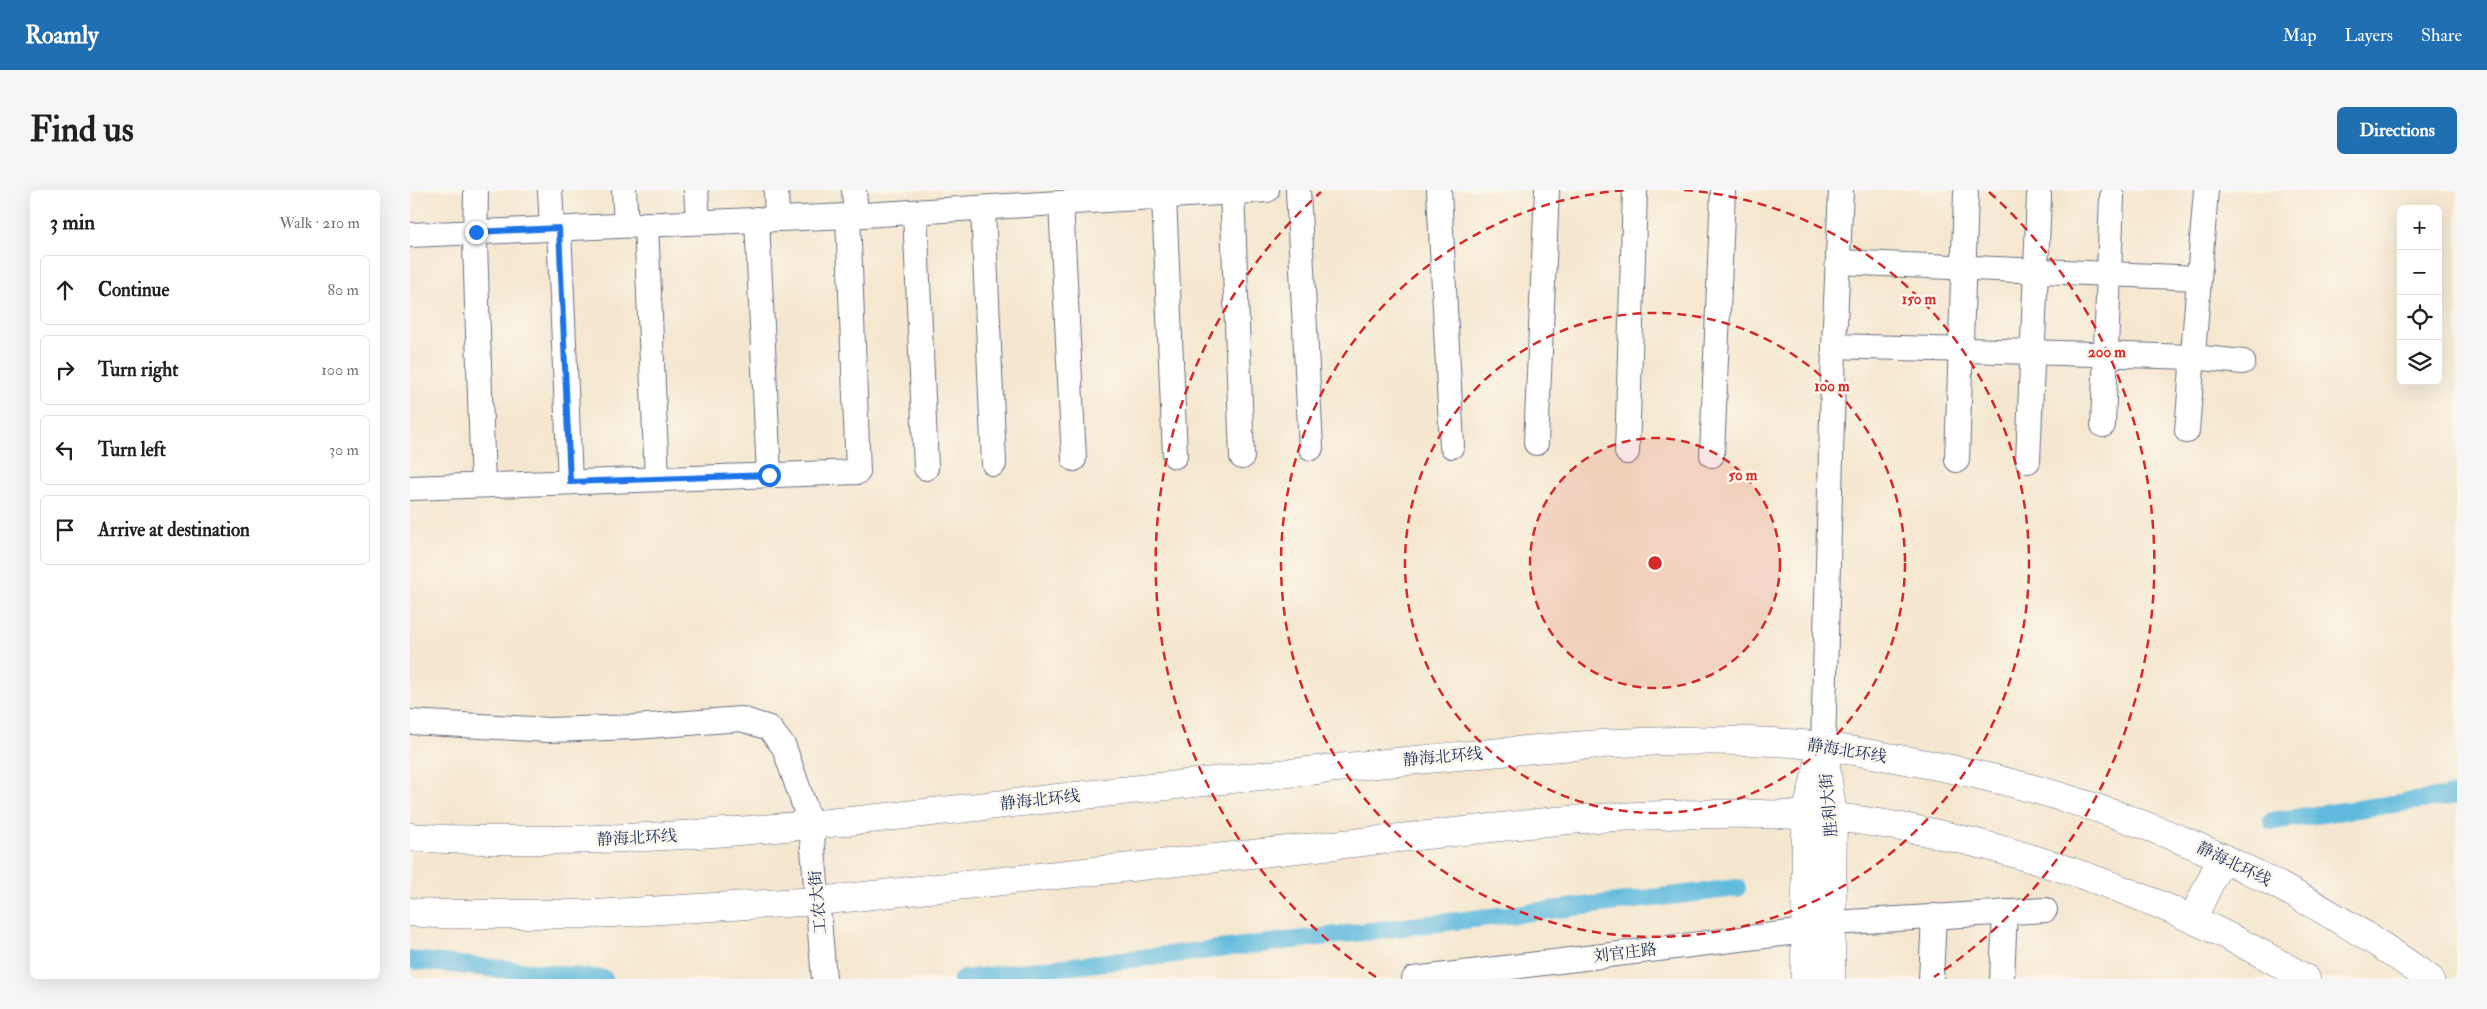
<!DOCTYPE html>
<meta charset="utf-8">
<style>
:root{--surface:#fff;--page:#f6f6f6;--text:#202124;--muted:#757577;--line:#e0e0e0;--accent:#1f6fb2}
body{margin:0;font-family:"IM FELL Double Pica","Noto Serif SC",serif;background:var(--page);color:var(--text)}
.controls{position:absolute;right:15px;top:15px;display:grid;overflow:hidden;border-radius:8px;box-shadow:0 5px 20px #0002}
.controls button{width:45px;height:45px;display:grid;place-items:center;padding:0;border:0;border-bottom:1px solid var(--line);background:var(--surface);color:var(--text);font:25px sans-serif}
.stop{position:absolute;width:15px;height:15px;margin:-11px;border:4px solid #1a73e8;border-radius:50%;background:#fff}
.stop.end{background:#1a73e8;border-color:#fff;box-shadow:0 1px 5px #0008}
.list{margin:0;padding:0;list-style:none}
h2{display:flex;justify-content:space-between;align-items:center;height:65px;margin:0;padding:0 20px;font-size:21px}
h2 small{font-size:16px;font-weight:400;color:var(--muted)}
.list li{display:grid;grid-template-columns:32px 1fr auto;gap:15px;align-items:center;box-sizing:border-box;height:70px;margin:0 10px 10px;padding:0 10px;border:1px solid var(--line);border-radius:8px}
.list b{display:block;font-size:19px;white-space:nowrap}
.list em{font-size:16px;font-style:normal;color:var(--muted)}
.icon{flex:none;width:28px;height:28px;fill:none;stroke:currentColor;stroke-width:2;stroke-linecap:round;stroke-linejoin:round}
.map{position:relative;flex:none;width:2047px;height:789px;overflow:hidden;border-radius:8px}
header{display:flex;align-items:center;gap:30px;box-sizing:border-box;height:70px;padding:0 25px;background:var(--accent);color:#fff}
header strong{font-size:24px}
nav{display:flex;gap:28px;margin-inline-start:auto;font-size:18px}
.intro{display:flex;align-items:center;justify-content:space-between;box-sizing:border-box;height:120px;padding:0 30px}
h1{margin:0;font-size:35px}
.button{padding:12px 22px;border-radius:8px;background:var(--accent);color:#fff;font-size:18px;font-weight:700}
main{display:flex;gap:30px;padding:0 30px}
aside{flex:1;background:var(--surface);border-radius:8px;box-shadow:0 5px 20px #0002}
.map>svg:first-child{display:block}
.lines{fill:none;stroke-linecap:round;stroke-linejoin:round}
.canal{stroke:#60badd;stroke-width:18}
.minor-casing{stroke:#676f86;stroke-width:26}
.major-casing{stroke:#676f86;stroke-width:29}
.highway-casing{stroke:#676f86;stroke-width:29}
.minor{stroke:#fff;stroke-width:24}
.major{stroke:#fff;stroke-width:28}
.highway{stroke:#fff;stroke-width:28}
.route{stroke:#1a73e8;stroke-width:6}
.ring{fill:none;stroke:#d62828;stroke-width:2.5;stroke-dasharray:9 6}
.labels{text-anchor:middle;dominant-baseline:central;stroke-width:5;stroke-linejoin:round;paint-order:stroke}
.street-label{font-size:16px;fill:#1b2f5e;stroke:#fbf7ec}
.centre{fill:#d62828;stroke:#fbf7ec;stroke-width:2.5}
.ring-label{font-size:15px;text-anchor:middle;font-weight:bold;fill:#d62828;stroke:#fbf7ec;stroke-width:5;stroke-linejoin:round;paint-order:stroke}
</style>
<header>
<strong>Roamly</strong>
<nav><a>Map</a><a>Layers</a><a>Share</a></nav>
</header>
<div class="intro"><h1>Find us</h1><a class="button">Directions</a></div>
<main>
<aside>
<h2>3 min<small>Walk · 210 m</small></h2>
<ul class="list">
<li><svg class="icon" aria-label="ahead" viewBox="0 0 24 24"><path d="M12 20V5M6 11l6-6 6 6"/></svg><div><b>Continue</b></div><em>80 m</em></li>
<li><svg class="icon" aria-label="right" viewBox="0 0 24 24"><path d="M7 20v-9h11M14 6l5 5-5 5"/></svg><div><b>Turn right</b></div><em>100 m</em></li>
<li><svg class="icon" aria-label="left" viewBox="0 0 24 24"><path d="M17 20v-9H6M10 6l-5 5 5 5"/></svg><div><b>Turn left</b></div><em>30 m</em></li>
<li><svg class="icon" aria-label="arrive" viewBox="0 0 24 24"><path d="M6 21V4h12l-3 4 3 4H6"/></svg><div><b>Arrive at destination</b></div></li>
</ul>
</aside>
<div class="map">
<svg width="2047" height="789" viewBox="0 0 2047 789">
<rect width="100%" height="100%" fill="#fbf7ec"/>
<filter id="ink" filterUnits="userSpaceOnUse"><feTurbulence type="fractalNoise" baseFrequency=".02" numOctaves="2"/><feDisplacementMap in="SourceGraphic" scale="10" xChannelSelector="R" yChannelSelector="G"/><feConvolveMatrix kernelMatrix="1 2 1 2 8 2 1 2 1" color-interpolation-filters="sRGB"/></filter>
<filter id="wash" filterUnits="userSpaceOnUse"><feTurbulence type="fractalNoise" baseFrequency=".0096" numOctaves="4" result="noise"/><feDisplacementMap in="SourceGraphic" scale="20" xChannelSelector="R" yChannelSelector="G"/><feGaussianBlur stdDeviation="1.12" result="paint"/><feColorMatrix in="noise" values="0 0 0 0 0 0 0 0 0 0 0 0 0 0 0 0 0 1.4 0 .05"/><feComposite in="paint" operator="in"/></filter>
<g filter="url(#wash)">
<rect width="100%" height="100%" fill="#f5e7cf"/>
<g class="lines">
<g class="canal">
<path d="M1862 631 2047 605"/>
<path d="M0 770 194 789"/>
<path d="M552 789 1327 698"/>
</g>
</g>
</g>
<g filter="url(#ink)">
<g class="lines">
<g class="minor-casing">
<g id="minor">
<path d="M66 0 65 53 73 295"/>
<path d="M140 0 142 38"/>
<path d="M214 0 216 35"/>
<path d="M286 0 288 31"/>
<path d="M366 0 367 29"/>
<path d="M444 0 446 26"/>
<path d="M822 0 832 267"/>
<path d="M888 0 901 258"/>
<path d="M1029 0 1042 256"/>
<path d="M754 6 765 266"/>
<path d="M651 13 664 269"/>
<path d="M573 18 584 274"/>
<path d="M505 22 516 278"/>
<path d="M347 29 359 285"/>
<path d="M236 34 247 289"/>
<path d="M149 38 160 292"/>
<path d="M0 45 438 26 857 0"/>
<path d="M1429 72 1788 88"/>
<path d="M1424 156 1783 167 1833 172"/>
<path d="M1693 235 1702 7"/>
<path d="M1777 241 1796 0"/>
<path d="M1126 253 1137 0"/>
<path d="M1217 262 1225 0"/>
<path d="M1302 265 1313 0"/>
<path d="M1547 270 1556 4"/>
<path d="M1618 271 1629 6"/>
<path d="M0 298 448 282 438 26"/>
<path d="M0 532 139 540 225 537 331 529 359 538 374 557 401 635 414 789"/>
<path d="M1413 556 1424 156 1431 0"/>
<path d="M1422 733 1635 720"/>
<path d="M1004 789 1396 741"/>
<path d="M1521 789 1524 726"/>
<path d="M1592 789 1595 722"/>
</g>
</g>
<g class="major-casing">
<g id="major">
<path d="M1415 569 1423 627 1421 789"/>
<path d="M1395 789 1396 625 1413 556"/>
</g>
</g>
<g class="highway-casing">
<g id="highway">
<path d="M0 647C35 650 69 650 104 650 230 651 354 640 478 627 658 607 838 586 1018 569 1141 557 1268 544 1392 554 1427 557 1461 564 1495 570 1685 603 1863 676 2020 789"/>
<path d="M0 722 27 724H185L408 711 1146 631C1214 626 1282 623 1350 624 1375 625 1400 624 1424 627 1584 645 1758 706 1896 789"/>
<path d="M1783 728 1812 667"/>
</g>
</g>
<use href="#minor" class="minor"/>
<use href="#major" class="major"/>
<use href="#highway" class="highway"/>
</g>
</g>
<g class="lines" filter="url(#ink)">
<path class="route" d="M66 42 149 38 160 292 359 285"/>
</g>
<circle cx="1245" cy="373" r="125" fill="#d62828" fill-opacity=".12"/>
<g class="ring">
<circle cx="1245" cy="373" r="125"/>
<circle cx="1245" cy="373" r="250"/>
<path d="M1274 0A374 374 0 1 1 1216 0"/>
<path d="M966 787A499 499 0 0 1 911 2M1579 2A499 499 0 0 1 1524 787"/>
</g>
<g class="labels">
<g class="street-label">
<text transform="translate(1437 561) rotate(9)">静海北环线</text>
<text transform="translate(1033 567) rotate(-5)">静海北环线</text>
<text transform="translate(630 610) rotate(-6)">静海北环线</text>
<text transform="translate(1419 615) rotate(-95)">胜利大街</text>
<text transform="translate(227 648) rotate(-3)">静海北环线</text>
<text transform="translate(1824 674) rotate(26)">静海北环线</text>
<text transform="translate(408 712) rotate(-95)">工农大街</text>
<text transform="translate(1215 763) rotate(-7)">刘官庄路</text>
</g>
</g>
<circle cx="1245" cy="373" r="8" class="centre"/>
<g class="ring-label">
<text x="1509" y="114">150 m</text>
<text x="1697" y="167">200 m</text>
<text x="1422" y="201">100 m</text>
<text x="1333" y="290">50 m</text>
</g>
</svg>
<div class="controls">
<button>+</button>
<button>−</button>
<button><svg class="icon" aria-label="locate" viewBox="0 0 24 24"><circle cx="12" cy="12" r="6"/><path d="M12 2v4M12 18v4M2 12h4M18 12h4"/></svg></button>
<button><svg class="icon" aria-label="layers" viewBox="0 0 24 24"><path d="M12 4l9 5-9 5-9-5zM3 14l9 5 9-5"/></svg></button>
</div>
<div class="stop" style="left:359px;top:285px"></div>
<div class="stop end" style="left:66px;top:42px"></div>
</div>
</main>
